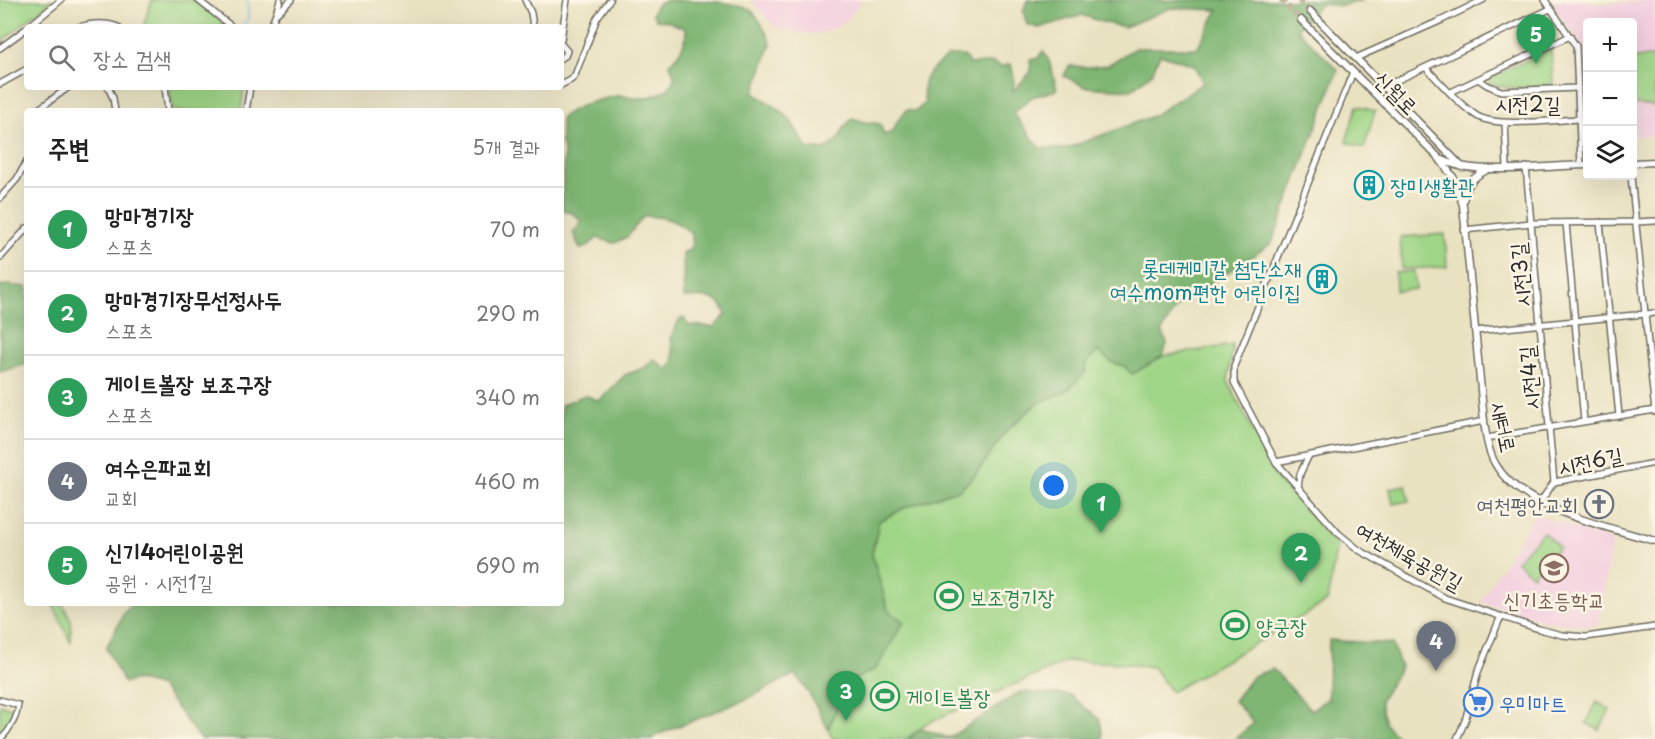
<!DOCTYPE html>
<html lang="ko">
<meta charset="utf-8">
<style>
:root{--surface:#fff;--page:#f2f2f2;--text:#222;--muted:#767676;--line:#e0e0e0;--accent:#d93025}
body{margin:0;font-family:"Playpen Sans","Poor Story",sans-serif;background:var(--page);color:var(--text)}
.controls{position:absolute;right:18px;top:18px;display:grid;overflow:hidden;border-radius:6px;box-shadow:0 6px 24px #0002}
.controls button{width:54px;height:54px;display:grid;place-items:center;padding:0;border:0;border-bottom:2px solid var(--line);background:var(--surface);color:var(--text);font:30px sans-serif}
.you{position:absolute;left:1054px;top:486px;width:21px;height:21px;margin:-15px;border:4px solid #fff;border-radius:50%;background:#1a73e8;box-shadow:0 0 0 9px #1a73e833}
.badge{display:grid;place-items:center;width:39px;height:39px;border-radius:50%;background:var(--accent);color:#fff;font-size:20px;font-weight:700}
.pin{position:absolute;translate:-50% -50px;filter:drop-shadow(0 2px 3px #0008)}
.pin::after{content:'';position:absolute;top:32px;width:21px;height:18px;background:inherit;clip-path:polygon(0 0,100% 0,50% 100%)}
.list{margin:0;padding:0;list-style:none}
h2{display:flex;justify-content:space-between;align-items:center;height:78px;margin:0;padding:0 24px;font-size:26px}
h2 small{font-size:20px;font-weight:400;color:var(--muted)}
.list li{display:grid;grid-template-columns:39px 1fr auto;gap:18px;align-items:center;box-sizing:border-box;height:84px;padding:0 24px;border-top:2px solid var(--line)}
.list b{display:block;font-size:22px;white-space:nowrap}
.list p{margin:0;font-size:20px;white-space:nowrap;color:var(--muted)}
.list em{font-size:20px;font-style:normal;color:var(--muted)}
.icon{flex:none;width:33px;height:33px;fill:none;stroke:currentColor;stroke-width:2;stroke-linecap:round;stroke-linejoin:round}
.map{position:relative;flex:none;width:1655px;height:739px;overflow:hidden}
.search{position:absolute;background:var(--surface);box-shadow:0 6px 24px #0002;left:24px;top:24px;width:540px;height:66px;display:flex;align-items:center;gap:15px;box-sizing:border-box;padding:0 21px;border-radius:6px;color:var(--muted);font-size:22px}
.panel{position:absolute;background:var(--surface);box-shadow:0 6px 24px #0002;left:24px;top:108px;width:540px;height:498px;border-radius:6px}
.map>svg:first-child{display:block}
.built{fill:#f3cfdf}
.green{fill:#9fd586;stroke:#658058;stroke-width:1.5}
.forest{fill:#7fb673;stroke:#55704f;stroke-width:1.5}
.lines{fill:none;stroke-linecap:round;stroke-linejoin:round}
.stream{stroke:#7bb2ea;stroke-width:1.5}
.tertiary-tunnel{stroke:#c3bda3;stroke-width:6;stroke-dasharray:6 3;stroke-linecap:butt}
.pedestrian-casing{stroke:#6e6b60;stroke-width:7}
.minor-casing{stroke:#6e6b60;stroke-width:8}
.tertiary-casing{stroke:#6e6b60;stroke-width:9}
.pedestrian{stroke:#fff;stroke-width:4}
.minor{stroke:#fff;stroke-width:5}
.tertiary{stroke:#fff;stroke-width:6}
.labels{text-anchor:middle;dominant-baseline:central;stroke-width:5;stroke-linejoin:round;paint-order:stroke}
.street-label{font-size:21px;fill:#2b2b2b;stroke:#fcf5e5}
.culture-label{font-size:21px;fill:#0d838f;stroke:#fcf5e5;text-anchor:start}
.worship-label{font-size:21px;fill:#5b616d;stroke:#fcf5e5;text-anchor:end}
.leisure-label{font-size:21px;fill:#27864d;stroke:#fcf5e5;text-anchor:start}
.education-label{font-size:21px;fill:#785e54;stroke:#fcf5e5}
.shop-label{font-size:21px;fill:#366cbe;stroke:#fcf5e5;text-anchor:start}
</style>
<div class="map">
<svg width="1655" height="739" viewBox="0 0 1655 739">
<rect width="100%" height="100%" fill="#fcf5e5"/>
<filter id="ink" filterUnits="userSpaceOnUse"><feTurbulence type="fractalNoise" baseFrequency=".0167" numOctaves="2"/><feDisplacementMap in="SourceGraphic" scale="12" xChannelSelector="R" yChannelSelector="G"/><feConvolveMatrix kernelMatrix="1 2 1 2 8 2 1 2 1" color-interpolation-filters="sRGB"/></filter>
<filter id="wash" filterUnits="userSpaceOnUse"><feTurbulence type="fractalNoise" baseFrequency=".008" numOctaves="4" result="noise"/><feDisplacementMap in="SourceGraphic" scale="24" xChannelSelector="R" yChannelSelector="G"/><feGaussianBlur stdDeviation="1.35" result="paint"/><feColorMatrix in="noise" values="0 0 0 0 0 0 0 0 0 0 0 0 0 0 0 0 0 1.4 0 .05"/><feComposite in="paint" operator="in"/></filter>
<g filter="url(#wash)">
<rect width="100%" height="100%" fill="#e9e2c1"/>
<g class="built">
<path d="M751 0H861L850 17 839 26 826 32 811 34 781 30 773 25Z"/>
<path d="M1549 0H1583L1598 4 1655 0V136L1633 137 1632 22H1588V139H1583L1579 45Z"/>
<path d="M1535 514 1612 541 1598 625H1578L1546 621 1480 602Z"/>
</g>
<g class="green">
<path d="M0 0H52L0 43Z"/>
<path d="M152 0H193L215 15 229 27H143Z"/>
<path d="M1551 49 1553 85C1535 86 1501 92 1487 81L1489 78Z"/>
<path d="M1655 57V106L1633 104V58Z"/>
<path d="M169 87H244L241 111H173Z"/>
<path d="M1357 106 1375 111 1364 148 1346 142Z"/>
<path d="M1445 234 1447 267 1402 269 1400 237Z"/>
<path d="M1414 271 1416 289 1396 291 1395 273Z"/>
<path d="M1233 345 1228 381 1276 478 1337 545 1327 602 1171 692 1153 667 1108 662 1068 661 925 724 907 739H833L828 729 838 706 855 679 876 669 888 610 872 554 879 521 906 507 960 489 975 475 1007 430 1038 403 1065 391 1098 350 1111 362 1124 366 1132 374 1163 356Z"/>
<path d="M1406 485 1409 501 1393 504 1390 488Z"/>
<path d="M1543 532 1559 547 1532 575 1516 561Z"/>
<path d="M52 603H62L71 620V643Z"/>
<path d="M1597 702 1610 710 1599 730 1586 723Z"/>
<path d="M0 704 16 710 0 737Z"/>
</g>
<g class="forest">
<path d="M667 0C692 0 733 0 752 11 761 20 766 32 771 43L754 93C767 102 784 110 792 123 798 132 801 140 808 148L824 150 838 140 845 126 853 118 864 122 880 124 884 135 893 132 897 122 906 110 916 111 925 103C919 77 929 72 948 56H964L970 64 993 63 1001 67 1011 64 1014 78 1013 91 1031 72 1030 59H1037L1043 51 1049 61 1057 90 1032 97 1013 113 1040 148 1065 149 1153 116 1203 83 1194 65 1160 54 1152 73 1131 90 1085 87 1064 76 1069 66 1089 67 1108 65 1135 48H1197L1218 10 1171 8 1125 27 1105 23 1082 15 1039 28 1027 25 1023 12 1027 0H1364L1341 6 1321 4 1297 29 1338 70 1272 243 1176 307 1162 331 1167 343 1163 356 1132 374 1124 366 1111 362 1098 351 1085 364 1086 372 1065 392 1038 403 1007 430 975 475 960 489 906 507 879 521 872 554 888 610 904 622 876 669 855 679 838 706 828 729 810 695 795 674 747 699 659 734 652 739H200L161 687 137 680 124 683 106 648 124 613 132 603H561V405L585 395 599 401 625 375 646 367 654 359 667 370 674 361 671 337 679 320 684 318 688 325 714 327 726 315C721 294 702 297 684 298L683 252 688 251 693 243 691 233C674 219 665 217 644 216L627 237 615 243 597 238 587 247 580 249 573 232 579 227 581 221 572 213 562 210 564 151 561 144V118C574 106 600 99 617 96 625 95 629 98 636 98 647 99 674 92 674 77 674 73 671 68 670 64 680 53 686 45 686 29L667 21 657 20 652 14 656 5Z"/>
<path d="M7 285 27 287V364L0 372V286Z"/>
<path d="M1329 640 1392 644 1401 667 1380 701 1385 724 1400 739H1235L1254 723 1234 701 1253 676 1273 669 1311 710 1328 699Z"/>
<path d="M1020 692 1070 695 1100 720 1103 739H907L922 729 949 738Z"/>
</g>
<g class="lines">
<path class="stream" d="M241 26 248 20V0"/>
</g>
</g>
<g filter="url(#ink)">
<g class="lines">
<g class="tertiary-tunnel">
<path d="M1281 0 1301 20"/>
<path d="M1299 0 1310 11"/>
</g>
<g class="pedestrian-casing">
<path id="pedestrian" d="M1 739C9 731 18 717 18 705"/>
</g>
<g class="minor-casing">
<g id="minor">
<path d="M198 0 232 27"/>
<path d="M525 0 531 13 533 27"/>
<path d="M1545 0 1576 46 1581 165"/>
<path d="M276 13 280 0"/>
<path d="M28 27 61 0"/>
<path d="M79 27C93 23 105 22 118 27"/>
<path d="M271 27 275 15 291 0"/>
<path d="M561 40 567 0"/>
<path d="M561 44 567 51 565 56 561 58"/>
<path d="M0 48 27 28"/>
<path d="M1356 58 1442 20 1483 0"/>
<path d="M1426 68C1442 84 1458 104 1477 116 1497 128 1554 120 1579 119"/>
<path d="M1353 72 1234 366V382L1276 462 1338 533 1359 550 1445 598 1539 629 1562 635 1586 637 1655 627"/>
<path d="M1478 79 1570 36"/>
<path d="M0 84 27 69"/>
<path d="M561 85 571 80 575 75 597 18 610 0"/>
<path d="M108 87 113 98 115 111"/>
<path d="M165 87 168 111"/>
<path d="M1383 87 1550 9"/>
<path d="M1451 92 1478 79 1487 85 1501 91 1578 88"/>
<path d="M36 111 69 87"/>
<path d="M246 111 250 87"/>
<path d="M1505 123 1507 168"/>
<path d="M1526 167 1554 482"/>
<path d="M1631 176 1655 412"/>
<path d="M0 198 17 179 27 161"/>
<path d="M1600 222 1619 416"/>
<path d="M1566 223 1584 421"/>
<path d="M1464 230 1531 223 1636 222 1655 221"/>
<path d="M0 258 27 228"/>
<path d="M1475 331 1655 313"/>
<path d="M1487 438 1655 410"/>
<path d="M1276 462 1484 421"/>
<path d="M1298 487 1300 474 1308 457"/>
<path d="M1541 501 1554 482 1655 463"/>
<path d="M0 700 18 705"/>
<path d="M1457 739 1465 721 1478 672 1501 616"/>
</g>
</g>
<g class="tertiary-casing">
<g id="tertiary">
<path d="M1310 11 1462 167"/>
<path d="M1301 20 1439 158 1453 177 1463 205 1484 421C1486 436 1488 452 1496 465 1522 510 1609 527 1655 541"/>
<path d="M1443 160C1473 177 1551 165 1588 165"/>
<path d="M1632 163 1655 162"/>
<path d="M1463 201C1466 185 1473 176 1489 169"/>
</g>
</g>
<use href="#pedestrian" class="pedestrian"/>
<use href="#minor" class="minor"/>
<use href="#tertiary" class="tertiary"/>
</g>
</g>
<defs>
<g id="building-ring" transform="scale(1.5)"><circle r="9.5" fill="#fcf5e5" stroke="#0f9aa8" stroke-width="1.5"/><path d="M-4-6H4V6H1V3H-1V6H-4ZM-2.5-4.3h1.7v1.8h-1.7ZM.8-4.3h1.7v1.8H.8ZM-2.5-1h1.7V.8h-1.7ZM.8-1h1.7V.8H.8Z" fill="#0f9aa8"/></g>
<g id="church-ring" transform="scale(1.5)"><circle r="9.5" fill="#fcf5e5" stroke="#6b7280" stroke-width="1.5"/><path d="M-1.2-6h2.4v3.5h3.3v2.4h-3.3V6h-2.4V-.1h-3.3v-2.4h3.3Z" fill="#6b7280"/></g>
<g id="school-ring" transform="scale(1.5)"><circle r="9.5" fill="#fcf5e5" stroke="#8d6e63" stroke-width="1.5"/><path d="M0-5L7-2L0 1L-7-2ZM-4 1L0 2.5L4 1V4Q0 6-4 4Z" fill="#8d6e63"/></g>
<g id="stadium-ring" transform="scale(1.5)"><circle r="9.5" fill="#fcf5e5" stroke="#2e9e5b" stroke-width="1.5"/><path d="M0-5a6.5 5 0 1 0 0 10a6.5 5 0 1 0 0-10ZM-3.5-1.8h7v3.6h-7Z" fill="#2e9e5b"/></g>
<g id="supermarket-ring" transform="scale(1.5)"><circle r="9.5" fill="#fcf5e5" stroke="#3f7fe0" stroke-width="1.5"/><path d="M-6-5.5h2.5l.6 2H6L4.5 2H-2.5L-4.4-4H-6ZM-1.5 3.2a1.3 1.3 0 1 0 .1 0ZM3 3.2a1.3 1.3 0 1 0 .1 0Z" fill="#3f7fe0"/></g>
</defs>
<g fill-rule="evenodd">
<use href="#building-ring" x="1369" y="185"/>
<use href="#building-ring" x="1322" y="279"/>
<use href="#church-ring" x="1599" y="504"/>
<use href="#school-ring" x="1554" y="568"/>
<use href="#stadium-ring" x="949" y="596"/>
<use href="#stadium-ring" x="1235" y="625"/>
<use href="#stadium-ring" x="885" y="696"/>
<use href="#supermarket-ring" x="1478" y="702"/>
</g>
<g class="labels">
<g class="street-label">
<text transform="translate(1397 92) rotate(45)">신월로</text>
<text x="1528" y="103">시전2길</text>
<text transform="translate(1519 275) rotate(-95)">시전3길</text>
<text transform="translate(1528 378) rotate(-95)">시전4길</text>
<text transform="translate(1505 427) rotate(78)">새터로</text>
<text transform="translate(1590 460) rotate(-12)">시전6길</text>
<text transform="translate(1410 555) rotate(29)">여천체육공원길</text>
</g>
<g class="culture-label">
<text x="1390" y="185">장미생활관</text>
<text x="1301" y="267" text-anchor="end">롯데케미칼 첨단소재<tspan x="1301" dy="24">여수mom편한 어린이집</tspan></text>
</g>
<g class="worship-label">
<text x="1578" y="504">여천평안교회</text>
</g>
<g class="leisure-label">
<text x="970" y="596">보조경기장</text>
<text x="1256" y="625">양궁장</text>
<text x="906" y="696">게이트볼장</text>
</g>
<g class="education-label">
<text x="1554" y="599">신기초등학교</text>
</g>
<g class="shop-label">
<text x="1499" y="702">우미마트</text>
</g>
</g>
</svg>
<div class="controls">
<button>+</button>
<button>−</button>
<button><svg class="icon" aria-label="layers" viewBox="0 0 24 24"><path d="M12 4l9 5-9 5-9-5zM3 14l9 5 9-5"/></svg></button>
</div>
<div class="you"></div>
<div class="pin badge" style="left:1101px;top:533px;background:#2e9e5b">1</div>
<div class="pin badge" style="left:1301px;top:583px;background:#2e9e5b">2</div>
<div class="pin badge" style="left:846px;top:721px;background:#2e9e5b">3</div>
<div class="pin badge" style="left:1436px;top:671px;background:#6b7280">4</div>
<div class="pin badge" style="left:1536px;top:64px;background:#2e9e5b">5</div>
<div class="search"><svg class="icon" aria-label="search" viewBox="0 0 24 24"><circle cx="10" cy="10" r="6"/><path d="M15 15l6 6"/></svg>장소 검색</div>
<section class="panel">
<h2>주변<small>5개 결과</small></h2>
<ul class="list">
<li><span class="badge" style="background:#2e9e5b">1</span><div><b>망마경기장</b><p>스포츠</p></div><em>70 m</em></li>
<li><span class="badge" style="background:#2e9e5b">2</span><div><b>망마경기장무선정사두</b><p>스포츠</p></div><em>290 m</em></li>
<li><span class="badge" style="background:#2e9e5b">3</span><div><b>게이트볼장 보조구장</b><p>스포츠</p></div><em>340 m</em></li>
<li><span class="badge" style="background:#6b7280">4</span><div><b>여수은파교회</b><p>교회</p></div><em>460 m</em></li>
<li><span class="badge" style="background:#2e9e5b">5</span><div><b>신기4어린이공원</b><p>공원 · 시전1길</p></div><em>690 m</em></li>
</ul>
</section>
</div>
